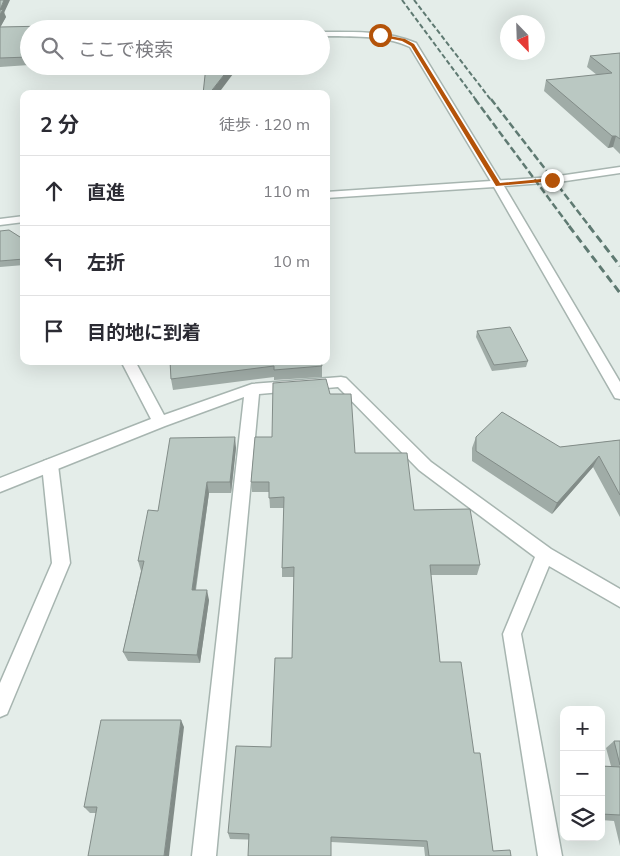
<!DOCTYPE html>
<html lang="ja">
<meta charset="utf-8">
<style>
:root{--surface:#fff;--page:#f2f2f3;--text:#2b2b33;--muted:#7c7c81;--line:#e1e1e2}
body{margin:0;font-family:Mulish,"Noto Sans JP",sans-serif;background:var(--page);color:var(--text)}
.controls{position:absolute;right:15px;bottom:15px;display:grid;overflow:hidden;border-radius:10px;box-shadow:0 5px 20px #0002}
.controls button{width:45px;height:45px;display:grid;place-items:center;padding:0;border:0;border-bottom:1px solid var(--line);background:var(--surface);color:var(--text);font:25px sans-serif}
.compass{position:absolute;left:500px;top:15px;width:45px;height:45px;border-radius:50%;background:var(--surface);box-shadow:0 5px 20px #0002;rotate:157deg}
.stop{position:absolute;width:15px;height:15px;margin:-11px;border:4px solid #b45309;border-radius:50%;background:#fff}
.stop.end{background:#b45309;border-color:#fff;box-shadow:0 1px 5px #0008}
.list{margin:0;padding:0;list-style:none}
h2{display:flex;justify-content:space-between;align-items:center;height:65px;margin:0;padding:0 20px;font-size:21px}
h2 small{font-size:16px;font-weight:400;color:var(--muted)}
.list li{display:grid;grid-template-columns:32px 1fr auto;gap:15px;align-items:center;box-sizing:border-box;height:70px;padding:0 20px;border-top:1px solid var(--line)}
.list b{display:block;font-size:19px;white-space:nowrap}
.list em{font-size:16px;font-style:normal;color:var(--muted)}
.icon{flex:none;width:28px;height:28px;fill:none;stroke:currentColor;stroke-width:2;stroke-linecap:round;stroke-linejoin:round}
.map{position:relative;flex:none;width:620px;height:856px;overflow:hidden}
.search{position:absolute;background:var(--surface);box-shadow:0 5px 20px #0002;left:20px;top:20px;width:310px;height:55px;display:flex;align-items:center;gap:12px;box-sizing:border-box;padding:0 18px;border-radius:28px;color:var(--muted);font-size:19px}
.panel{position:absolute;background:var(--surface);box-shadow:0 5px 20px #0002;left:20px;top:90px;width:310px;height:275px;border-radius:10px}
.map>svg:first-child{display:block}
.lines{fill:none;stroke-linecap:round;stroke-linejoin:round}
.service-casing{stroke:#a7b5b0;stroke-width:3}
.minor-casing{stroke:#a7b5b0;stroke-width:3}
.tertiary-casing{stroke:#a7b5b0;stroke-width:3}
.service{fill:#fff;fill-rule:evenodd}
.minor{fill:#fff;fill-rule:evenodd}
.tertiary{fill:#fff;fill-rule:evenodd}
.rail-far2{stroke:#5f7a72;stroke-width:2;stroke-dasharray:5 2.5;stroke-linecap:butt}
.rail-far1{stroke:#5f7a72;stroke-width:2.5;stroke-dasharray:7 3;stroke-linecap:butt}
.rail{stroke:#5f7a72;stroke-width:3;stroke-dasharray:8 4.5;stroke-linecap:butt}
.wall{fill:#a0aca7}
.shaded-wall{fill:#828c88}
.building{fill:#bac8c2;stroke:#828c88}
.route{fill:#b45309}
</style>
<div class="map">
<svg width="620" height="856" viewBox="0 0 620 856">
<rect width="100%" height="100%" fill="#e4ede9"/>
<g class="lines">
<g class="service-casing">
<g id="service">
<path d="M321 32C354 32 385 30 416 43L503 185 502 187 498 188 493 185 410 47C382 34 352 37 321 36Z"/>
<path d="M121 361H135L164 415 252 384 341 377 346 378 431 462 551 549 620 589V607L549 566 521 634 562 856H538L503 634 535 557 419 470 338 387 259 394 216 856H192L244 397 165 426 0 492V478L151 419Z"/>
</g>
</g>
<g class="minor-casing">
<g id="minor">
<path d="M552 177 557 180 556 182 504 186 620 382V399L615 398 494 187 326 198V192Z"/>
<path d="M24 216V222L0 225V219Z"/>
<path d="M50 459 56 461 58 465 70 563 7 714 0 717V683L52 563 42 465 44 461Z"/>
</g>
</g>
<g class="tertiary-casing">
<path id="tertiary" d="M620 167V173L552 183 547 180 552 177Z"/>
</g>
<use href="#service" class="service"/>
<use href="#minor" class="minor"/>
<use href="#tertiary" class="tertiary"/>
<g class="rail-far2">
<path d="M402 0 476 100"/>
<path d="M414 0 491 100"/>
</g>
<g class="rail-far1">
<path d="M475 99 570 227"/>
<path d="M491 99 590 227"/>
</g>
<g class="rail">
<path d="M569 226 620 293"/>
<path d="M589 226 620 266"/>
</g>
</g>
<g class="wall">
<path d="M0 0 6 17 0 27 144 24 145 29H29V65L0 67Z"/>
<path d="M620 53V154L613 147 608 148 544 91 546 80 597 75 587 67 590 56Z"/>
<path d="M67 66H106L103 73 69 72Z"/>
<path d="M0 231 20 237 24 233V265L0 267Z"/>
<path d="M477 331 528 361 526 367 492 371 476 337Z"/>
<path d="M170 361 322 366V377L274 380V377L173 390 171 379Z"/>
<path d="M330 394 355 453 414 510 480 565 477 575H431L440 662 474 753 493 851 511 856H425L424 847 331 842 230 839 228 833 271 747 292 658 294 577H282V568L284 508H270L269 492H252L251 482 272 437Z"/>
<path d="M476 437 560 447 620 440V517L593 467 552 514 472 461V448Z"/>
<path d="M236 448 231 493H209L196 590 209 600 200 663 128 661 123 652 141 571 138 561 158 511Z"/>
<path d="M184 727 96 813H90L84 807Z"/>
<path d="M614 741H620V846L614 821 601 820V766H611L606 748Z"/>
</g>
<g class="shaded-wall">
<path d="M4 0H10L4 13 6 17 0 28V10Z"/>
<path d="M102 66H106L103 73Z"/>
<path d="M231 66H239L218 94H209Z"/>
<path d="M612 136H616L613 147 608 148Z"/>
<path d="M235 437 236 448 231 493 230 482Z"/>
<path d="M599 456 593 467 552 514 557 503Z"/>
<path d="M207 482 209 493 194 599 192 590Z"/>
<path d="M207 590 209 600 200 663 197 655Z"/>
<path d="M181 720 184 727 169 856H164Z"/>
</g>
<g class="building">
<path d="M0 0H4L0 10 3 9 0 15Z"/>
<path d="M144 24 145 29H29V57L0 58V27Z"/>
<path d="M620 53V139L616 136H612L546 80 612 73 590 56Z"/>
<path d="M206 66H231L209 94H203Z"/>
<path d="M9 230 20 237 24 233V259L0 261V231Z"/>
<path d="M510 327 528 361 494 365 477 331Z"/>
<path d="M170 361H321L322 366 274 370V366L171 379Z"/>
<path d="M326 379 330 394H351L355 453H407L414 510 470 509 480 565H430L440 662H461L474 753H480L493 851 510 850 511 856H429L427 841 331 837V856H248L249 834 228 833 236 746 271 747 275 658H292L294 567 282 568 284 497 269 498V482H251L255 437H272L273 383Z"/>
<path d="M502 412 560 447 620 440V495L599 456 557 503 476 451V437Z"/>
<path d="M235 437 230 482H207L192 590H207L197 655 123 652 144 561H138L148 510 158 511 170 438Z"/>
<path d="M101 720H181L164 856H88L97 807H84Z"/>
<path d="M614 741H620V765Z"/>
<path d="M601 766 620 767V815L601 814Z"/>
</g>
<path class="route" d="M380 34 405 39 414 44 500 183 552 178 554 181 496 186 411 46 402 41 378 36Z"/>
</svg>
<div class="controls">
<button>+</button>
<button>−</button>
<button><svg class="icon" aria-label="layers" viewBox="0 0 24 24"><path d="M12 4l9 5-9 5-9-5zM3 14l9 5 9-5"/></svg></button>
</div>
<svg class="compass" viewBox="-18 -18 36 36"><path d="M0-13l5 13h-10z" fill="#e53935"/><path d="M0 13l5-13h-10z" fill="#7c7c81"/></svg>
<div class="stop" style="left:380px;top:35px"></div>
<div class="stop end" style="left:552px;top:180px"></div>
<div class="search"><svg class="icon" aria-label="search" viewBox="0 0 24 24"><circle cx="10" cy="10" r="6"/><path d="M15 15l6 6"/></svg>ここで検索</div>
<section class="panel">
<h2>2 分<small>徒歩 · 120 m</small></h2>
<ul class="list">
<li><svg class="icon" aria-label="ahead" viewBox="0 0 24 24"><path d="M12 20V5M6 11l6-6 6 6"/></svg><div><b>直進</b></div><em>110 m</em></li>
<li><svg class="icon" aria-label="left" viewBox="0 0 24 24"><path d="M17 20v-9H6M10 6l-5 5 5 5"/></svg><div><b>左折</b></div><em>10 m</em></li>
<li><svg class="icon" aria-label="arrive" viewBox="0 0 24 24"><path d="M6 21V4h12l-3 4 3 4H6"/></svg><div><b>目的地に到着</b></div></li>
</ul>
</section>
</div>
